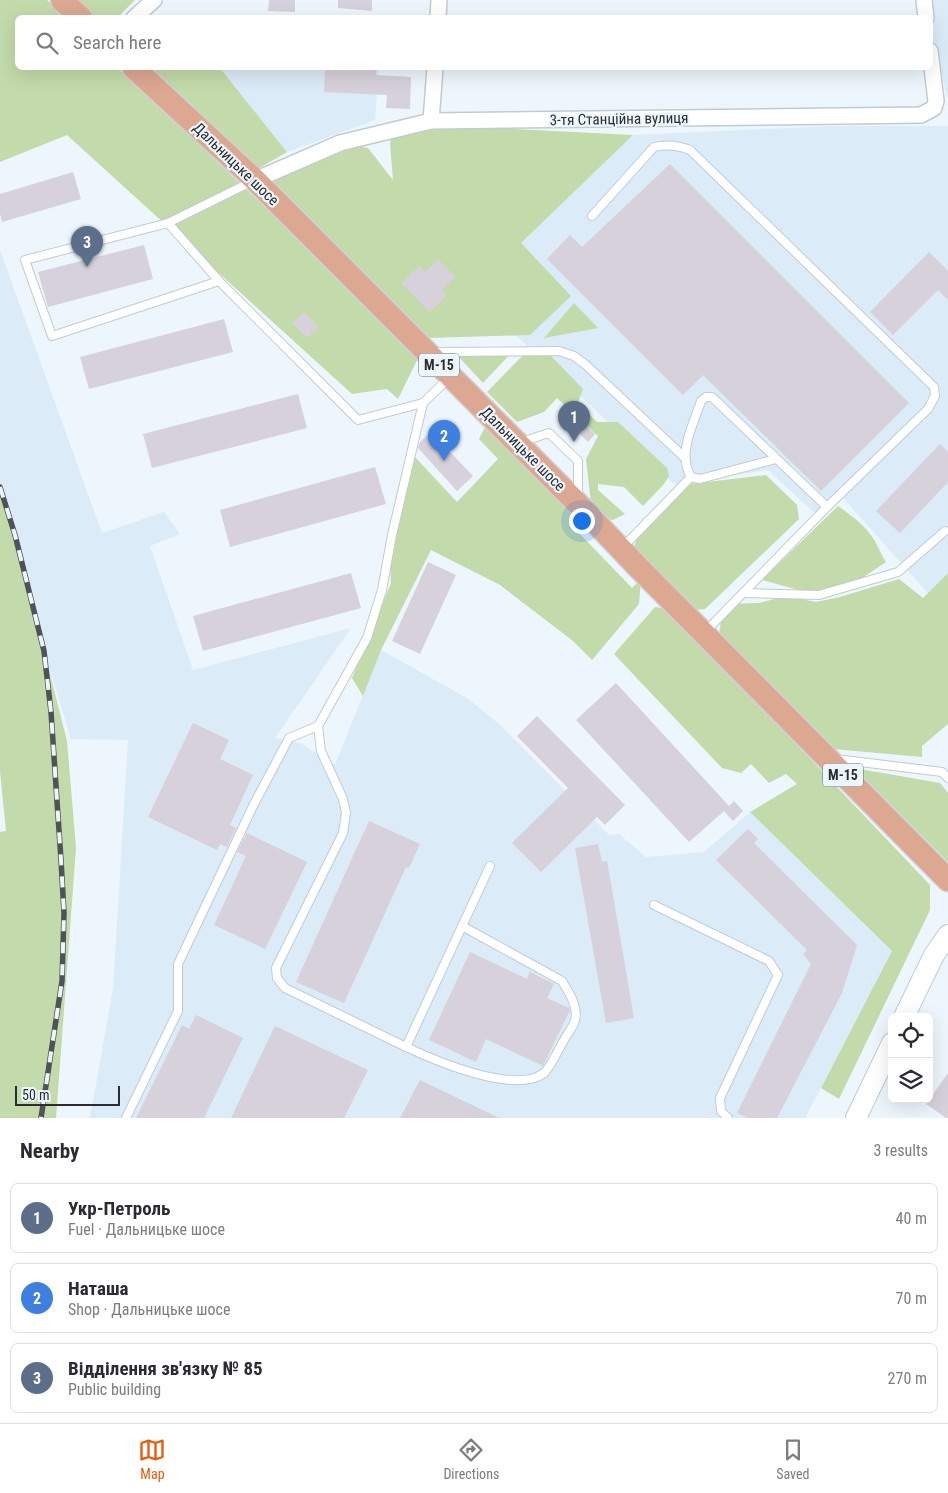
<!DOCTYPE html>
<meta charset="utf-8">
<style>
:root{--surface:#fff;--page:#f2f2f3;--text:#2b2b33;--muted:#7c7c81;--line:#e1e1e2;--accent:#ea580c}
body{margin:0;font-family:"Roboto Condensed",sans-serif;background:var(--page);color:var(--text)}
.controls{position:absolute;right:15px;bottom:15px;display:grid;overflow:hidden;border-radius:8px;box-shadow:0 5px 20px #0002}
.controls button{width:45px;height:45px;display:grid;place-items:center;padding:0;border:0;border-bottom:1px solid var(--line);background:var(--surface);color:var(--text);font:25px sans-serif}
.scale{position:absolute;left:15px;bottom:12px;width:105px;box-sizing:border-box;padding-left:5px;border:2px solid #2b2e31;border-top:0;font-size:14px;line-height:18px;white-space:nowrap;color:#2b2e31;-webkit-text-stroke:4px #edf6fd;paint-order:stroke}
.you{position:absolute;left:581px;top:520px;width:18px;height:18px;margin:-12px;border:4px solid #fff;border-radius:50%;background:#1a73e8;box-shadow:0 0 0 8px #1a73e833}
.badge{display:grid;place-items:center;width:32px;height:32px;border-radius:50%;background:var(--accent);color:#fff;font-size:16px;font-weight:700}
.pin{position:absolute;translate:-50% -41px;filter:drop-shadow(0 1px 2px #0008)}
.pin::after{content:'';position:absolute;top:26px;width:18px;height:15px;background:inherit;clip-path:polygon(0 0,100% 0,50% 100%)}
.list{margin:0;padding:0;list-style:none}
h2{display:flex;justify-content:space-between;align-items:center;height:65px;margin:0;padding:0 20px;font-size:21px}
h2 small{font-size:16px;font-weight:400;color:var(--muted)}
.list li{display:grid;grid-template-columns:32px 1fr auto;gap:15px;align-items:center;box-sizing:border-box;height:70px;margin:0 10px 10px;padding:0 10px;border:1px solid var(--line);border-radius:8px}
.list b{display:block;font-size:19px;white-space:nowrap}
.list p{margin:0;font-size:16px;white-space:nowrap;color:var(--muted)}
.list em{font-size:16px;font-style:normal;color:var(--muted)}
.icon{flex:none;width:28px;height:28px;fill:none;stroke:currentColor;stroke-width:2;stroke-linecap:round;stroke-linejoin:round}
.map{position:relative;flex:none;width:948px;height:1118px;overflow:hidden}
.search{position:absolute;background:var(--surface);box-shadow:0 5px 20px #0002;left:15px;right:15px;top:15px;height:55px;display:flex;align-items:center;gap:12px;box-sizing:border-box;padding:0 18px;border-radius:8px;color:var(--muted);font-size:19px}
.sheet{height:305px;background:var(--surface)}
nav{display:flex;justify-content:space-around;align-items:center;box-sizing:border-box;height:70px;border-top:1px solid var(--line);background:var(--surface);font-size:14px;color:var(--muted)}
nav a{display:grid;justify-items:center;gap:2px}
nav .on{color:var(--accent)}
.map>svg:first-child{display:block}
.built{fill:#dbebf7}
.green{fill:#c3daaa}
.building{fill:#d6d1da}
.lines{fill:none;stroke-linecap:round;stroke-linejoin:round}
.lane-casing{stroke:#c2cbd1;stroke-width:10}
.street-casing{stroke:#c2cbd1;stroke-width:18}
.secondary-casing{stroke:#c2cbd1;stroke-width:22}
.primary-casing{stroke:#d0d1d2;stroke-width:25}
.lane{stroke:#fff;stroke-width:8}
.street{stroke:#fff;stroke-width:15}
.secondary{stroke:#fff;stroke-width:20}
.primary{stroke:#dca892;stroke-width:22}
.rail-casing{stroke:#4f5357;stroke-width:5.5}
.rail{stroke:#edf6fd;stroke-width:4;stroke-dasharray:11;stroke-linecap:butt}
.labels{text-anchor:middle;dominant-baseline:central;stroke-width:4.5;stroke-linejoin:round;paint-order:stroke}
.shield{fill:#edf6fd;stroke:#656a6e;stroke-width:1}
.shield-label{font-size:14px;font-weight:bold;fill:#2b2e31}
.street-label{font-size:15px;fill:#2b2e31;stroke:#edf6fd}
</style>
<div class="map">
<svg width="948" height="1118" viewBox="0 0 948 1118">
<rect width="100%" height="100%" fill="#edf6fd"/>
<g class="built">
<path d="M921 0H948V99L931 35 930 18Z"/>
<path d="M220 68H379L375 120 287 152Z"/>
<path d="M832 126H948V573L928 593 843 498 820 518 768 470 674 484 470 292 633 135Z"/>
<path d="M0 250 102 533 164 512 180 534 150 546 193 670 351 628 275 738 300 743 335 765 381 650 467 698 498 723 609 835 619 834 646 857 704 852 750 812 892 951 805 1118H90L113 989 128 740 71 739 0 504Z"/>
</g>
<g class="green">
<path d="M0 0H47L65 17 18 18V68H118L420 354 398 399 387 389 352 394 67 135 0 162Z"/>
<path d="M74 0H135L117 18 92 17Z"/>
<path d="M144 68H220L287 152 256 170Z"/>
<path d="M396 123 633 135 521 243 571 296 530 335 428 338 267 182 357 146 368 148 393 180 390 143Z"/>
<path d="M574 303 598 328 544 338Z"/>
<path d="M512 352 483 383 456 354Z"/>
<path d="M525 353 550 355 583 389 578 403 597 422H618L667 468 669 476 664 484 643 506 624 487 598 484V490L625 514 613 520 603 518 591 504 586 459 598 436 557 398 544 412 517 422 487 392Z"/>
<path d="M489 419 586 519 579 533 632 588 641 579 639 604 592 660 573 641 500 585 431 550 381 650 363 696 352 678 391 583 390 565 410 462 414 456 457 502 498 459 479 439Z"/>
<path d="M766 475 797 505 799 519 705 609 693 610 634 552 636 539 642 529 690 484Z"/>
<path d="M0 489 15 535 67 741 76 848 56 1118H0V832L6 831 0 771Z"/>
<path d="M838 506C852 516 866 526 875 541 879 548 881 555 886 562L856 582 835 588 806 592 762 580Z"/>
<path d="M948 573V724L922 746V757L833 749 720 639C719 625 721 615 731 604L759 603 786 596 816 602 840 597 899 579 923 598Z"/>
<path d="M655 607 668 609 930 885V910L839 1099 821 1088 892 951 750 812 797 784 786 774 769 783 751 764 741 773 722 768 614 654Z"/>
<path d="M854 768 940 783 948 793V862Z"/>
</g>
<g class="building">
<path d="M269 0H295V12L268 11Z"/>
<path d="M338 0H372V11L338 8Z"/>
<path d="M325 68H376V75L411 77 410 109 386 108 387 95 324 92Z"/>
<path d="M670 164 909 403 821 491 703 375 683 395 547 259 570 235 582 247Z"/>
<path d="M73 172 81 199 2 222 0 214V194Z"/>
<path d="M144 245 153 279 48 307 38 272Z"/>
<path d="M929 252 948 271V300L938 290 893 335 870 312Z"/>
<path d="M438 259 456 277 442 290 447 295 430 312 401 283 419 266 425 272Z"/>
<path d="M304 312 319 327 307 338 292 323Z"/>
<path d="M224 319 233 352 89 389 80 357Z"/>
<path d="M298 394 307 428 152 468 143 434Z"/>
<path d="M580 419 595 434 588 442 572 427Z"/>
<path d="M431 432 473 476 457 491 418 448 420 442Z"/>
<path d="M940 444 948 452V482L900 533 876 511Z"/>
<path d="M375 467 386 504 230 547 220 510Z"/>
<path d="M428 562 456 575 420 654 392 641Z"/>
<path d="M351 573 361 608 203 651 193 616Z"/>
<path d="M616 683 729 806 734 801 743 811 733 821 724 811 689 842 576 720Z"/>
<path d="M537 716 625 805 605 825 597 817 541 872 512 843 568 788 517 736Z"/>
<path d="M193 723 229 740 220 759 253 775 230 825 236 828 227 847 220 844 217 850 148 817Z"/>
<path d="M369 821 420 844 409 868 406 867 344 1003 296 982Z"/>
<path d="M748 829 758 839 754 843 857 945 842 993 777 1118H748L737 1113 811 964 803 954 807 950 716 860Z"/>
<path d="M247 833 307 862 265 949 214 925 246 856 237 852Z"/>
<path d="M598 844 602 862 607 861 634 1018 606 1023 575 848Z"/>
<path d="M470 952 527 979 530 972 554 984 547 998 569 1008 570 1010 543 1066 486 1039 476 1062 429 1040Z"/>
<path d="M196 1015 243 1038 204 1118H136L182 1025 189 1029Z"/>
<path d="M275 1026 368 1070 344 1118H231Z"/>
<path d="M948 1073V1118H946L926 1104Z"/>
<path d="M420 1080 499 1118H400Z"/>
</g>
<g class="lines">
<g class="lane-casing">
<g id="lane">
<path d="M253 181 168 223 25 260 52 336 219 281 358 420 423 403 450 377"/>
<path d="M592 216 654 147C667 144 678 145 690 150L934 387 935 396 928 409 827 507 705 632"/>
<path d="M168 223 219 281"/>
<path d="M434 352 559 351 574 356 586 365 685 458"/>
<path d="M423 403 392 535 382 590 367 638 318 726 321 751 343 799 346 813 343 833 276 968 277 978 285 988 406 1047 490 866"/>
<path d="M521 442 549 433 578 461V497"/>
<path d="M776 459 700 479 691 477C677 453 693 426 701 401L706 397H712L827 507"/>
<path d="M622 548 691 477"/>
<path d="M743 593 819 595 898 572 945 531"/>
<path d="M836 759 942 772 948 778"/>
<path d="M654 905 769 961 778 975 720 1098 721 1111 728 1118"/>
<path d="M406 1047C436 1061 515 1095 544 1073 551 1067 559 1048 564 1040 567 1034 574 1026 575 1020 579 1007 568 991 562 981L462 926"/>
<path d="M126 1118 178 1011V964L254 804 289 738 318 726"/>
</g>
</g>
<g class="street-casing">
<g id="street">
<path d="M924 0 926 18"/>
<path d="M134 18 154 0"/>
<path d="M438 18 439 0"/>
<path d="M431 121 435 68"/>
<path d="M255 180 340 143 431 121 921 115 934 108 936 101 930 51"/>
</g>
</g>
<g class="secondary-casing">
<g id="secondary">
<path d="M904 1017 934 955 948 935"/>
<path d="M856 1118 892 1043"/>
</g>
</g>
<g class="primary-casing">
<g id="primary">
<path d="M62 0 81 18"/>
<path d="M134 68 255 180 578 504 636 565 948 880"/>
</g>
</g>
<use href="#lane" class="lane"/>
<use href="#street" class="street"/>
<use href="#secondary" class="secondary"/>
<use href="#primary" class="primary"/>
<g class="rail-casing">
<path id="rail" d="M0 487 15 535 44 651 51 712 61 860 64 913 62 981 41 1118"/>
</g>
<use href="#rail" class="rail"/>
</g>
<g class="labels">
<g class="shield">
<rect x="419" y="353.5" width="40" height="23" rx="4"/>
<rect x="823" y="763.5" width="40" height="23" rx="4"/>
</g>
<g class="shield-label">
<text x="439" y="365">М-15</text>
<text x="843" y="775">М-15</text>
</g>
<g class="street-label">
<text transform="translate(619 119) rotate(-1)">3-тя Станційна вулиця</text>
<text transform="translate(236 164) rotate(44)">Дальницьке шосе</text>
<text transform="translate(523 449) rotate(45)">Дальницьке шосе</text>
</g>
</g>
</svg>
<div class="controls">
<button><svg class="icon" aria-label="locate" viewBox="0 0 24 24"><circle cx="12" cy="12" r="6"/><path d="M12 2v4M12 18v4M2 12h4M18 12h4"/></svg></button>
<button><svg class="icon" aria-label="layers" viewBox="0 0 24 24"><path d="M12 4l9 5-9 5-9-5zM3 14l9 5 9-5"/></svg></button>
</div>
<div class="scale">50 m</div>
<div class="you"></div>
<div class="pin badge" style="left:574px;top:442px;background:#5c6f8a">1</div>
<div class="pin badge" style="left:444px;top:461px;background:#3f7fe0">2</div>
<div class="pin badge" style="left:87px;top:267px;background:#5c6f8a">3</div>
<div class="search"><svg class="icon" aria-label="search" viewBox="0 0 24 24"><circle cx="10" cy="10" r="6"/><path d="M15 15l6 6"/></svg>Search here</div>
</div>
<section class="sheet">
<h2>Nearby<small>3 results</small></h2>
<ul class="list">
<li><span class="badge" style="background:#5c6f8a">1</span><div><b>Укр-Петроль</b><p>Fuel · Дальницьке шосе</p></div><em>40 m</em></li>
<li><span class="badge" style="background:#3f7fe0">2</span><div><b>Наташа</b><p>Shop · Дальницьке шосе</p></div><em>70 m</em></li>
<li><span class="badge" style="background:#5c6f8a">3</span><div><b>Відділення зв'язку № 85</b><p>Public building</p></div><em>270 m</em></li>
</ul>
</section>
<nav>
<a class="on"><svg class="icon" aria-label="map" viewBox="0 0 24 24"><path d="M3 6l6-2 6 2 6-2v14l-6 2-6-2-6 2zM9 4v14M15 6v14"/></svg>Map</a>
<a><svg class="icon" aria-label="directions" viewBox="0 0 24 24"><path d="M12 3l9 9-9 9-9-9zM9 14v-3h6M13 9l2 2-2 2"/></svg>Directions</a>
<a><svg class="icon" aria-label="saved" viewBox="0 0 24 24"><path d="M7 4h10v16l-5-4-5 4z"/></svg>Saved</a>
</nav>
